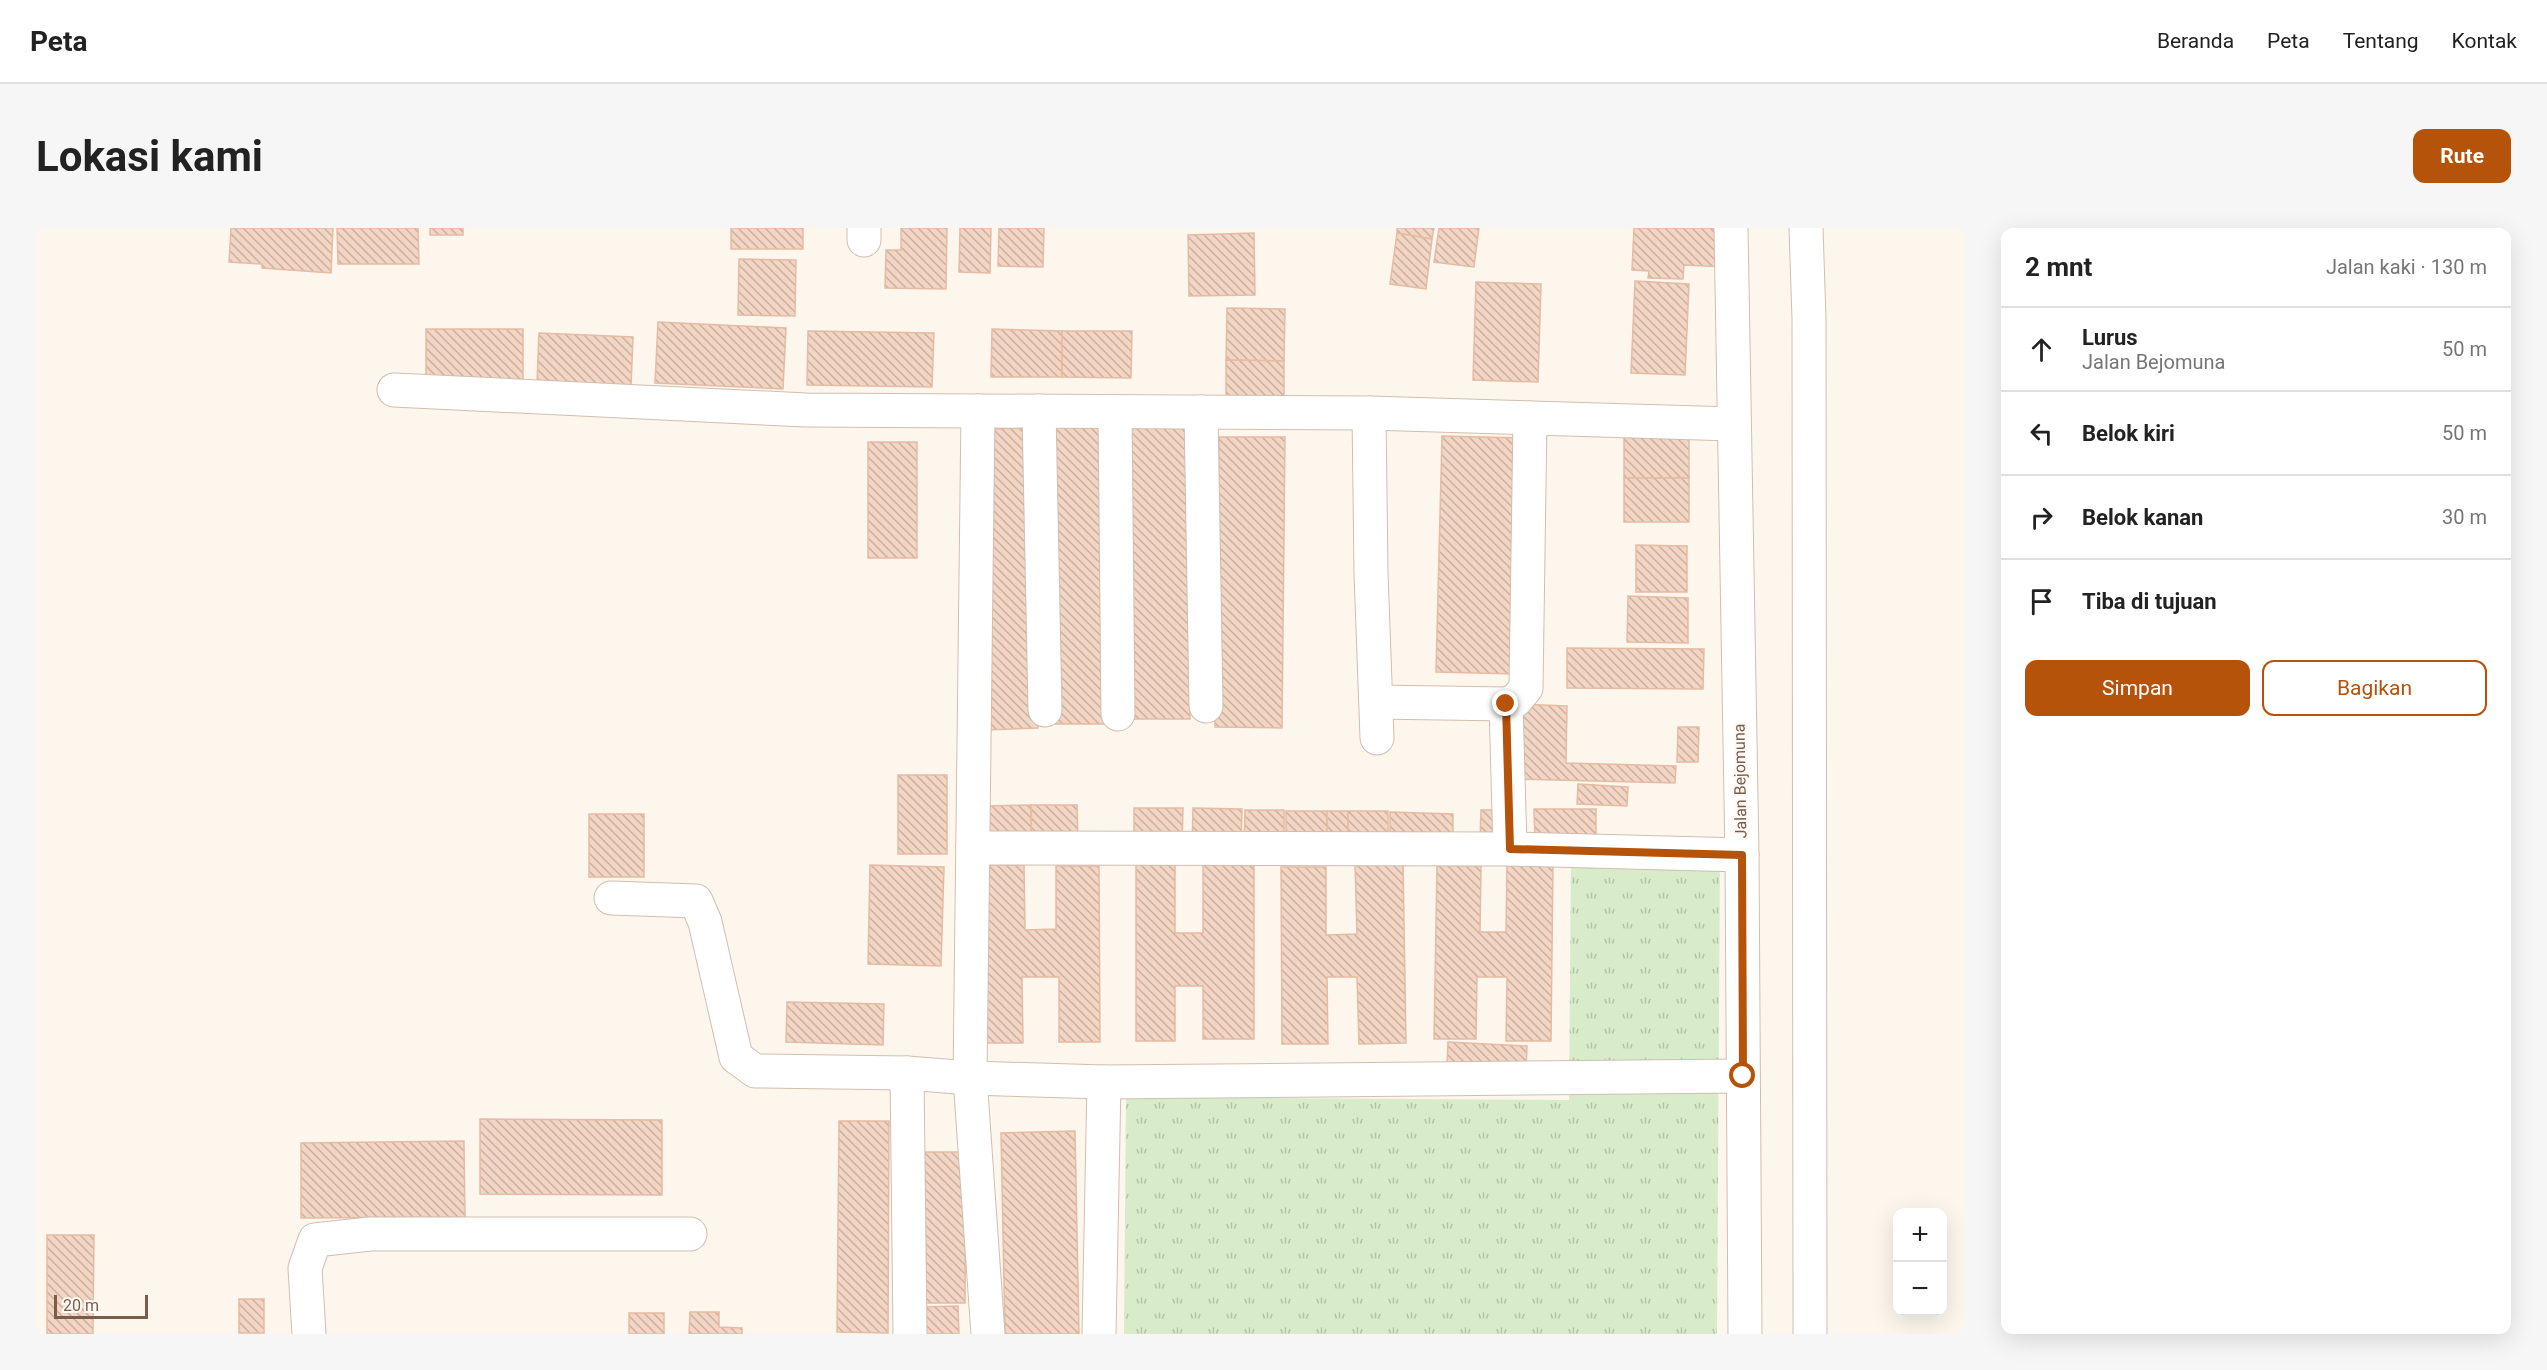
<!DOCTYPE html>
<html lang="id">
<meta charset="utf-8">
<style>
:root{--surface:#fff;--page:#f6f6f6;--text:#222;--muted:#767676;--line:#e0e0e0;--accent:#b45309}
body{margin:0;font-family:Roboto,sans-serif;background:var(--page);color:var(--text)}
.controls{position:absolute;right:18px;bottom:18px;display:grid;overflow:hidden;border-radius:12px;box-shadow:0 6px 24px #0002}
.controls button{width:54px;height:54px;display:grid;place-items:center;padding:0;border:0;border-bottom:2px solid var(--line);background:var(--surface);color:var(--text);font:30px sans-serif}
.scale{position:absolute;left:18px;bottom:15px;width:94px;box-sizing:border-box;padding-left:6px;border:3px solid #7a5c4d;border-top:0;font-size:16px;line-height:21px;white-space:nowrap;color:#7a5c4d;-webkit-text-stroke:4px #fffaf3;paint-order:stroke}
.stop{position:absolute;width:18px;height:18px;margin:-14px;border:4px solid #b45309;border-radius:50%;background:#fff}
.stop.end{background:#b45309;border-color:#fff;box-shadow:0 2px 6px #0008}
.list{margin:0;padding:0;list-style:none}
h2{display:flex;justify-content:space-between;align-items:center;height:78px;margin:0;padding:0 24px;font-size:26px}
h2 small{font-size:20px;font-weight:400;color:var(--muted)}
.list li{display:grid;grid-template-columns:39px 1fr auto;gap:18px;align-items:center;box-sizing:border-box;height:84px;padding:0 24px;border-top:2px solid var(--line)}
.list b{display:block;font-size:22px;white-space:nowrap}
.list p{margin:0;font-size:20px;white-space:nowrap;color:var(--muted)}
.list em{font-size:20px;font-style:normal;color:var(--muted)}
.actions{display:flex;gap:12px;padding:18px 24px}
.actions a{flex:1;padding:14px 0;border:2px solid var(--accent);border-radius:12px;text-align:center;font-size:21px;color:var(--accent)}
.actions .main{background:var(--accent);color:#fff}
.icon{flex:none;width:33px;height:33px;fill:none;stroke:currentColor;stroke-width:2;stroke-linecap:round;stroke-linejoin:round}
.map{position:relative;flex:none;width:1929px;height:1106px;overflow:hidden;border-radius:12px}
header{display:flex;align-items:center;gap:36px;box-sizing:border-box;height:84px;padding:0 30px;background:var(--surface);border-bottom:2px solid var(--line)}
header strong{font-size:28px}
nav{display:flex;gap:33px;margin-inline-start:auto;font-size:21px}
.intro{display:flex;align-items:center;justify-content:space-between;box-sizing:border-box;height:144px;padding:0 36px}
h1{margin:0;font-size:42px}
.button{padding:15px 27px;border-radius:12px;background:var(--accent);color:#fff;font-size:21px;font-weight:700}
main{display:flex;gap:36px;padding:0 36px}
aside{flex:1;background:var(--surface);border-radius:12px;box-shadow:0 6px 24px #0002}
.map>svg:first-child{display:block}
.park{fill:url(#park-tufts)}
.building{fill:url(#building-back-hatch);stroke:#e6bba3;stroke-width:1.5}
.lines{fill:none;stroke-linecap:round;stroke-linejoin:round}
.minor-casing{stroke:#d1beb0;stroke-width:35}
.minor{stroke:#fff;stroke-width:33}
.route{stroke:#b45309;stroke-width:8}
.labels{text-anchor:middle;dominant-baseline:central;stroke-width:5;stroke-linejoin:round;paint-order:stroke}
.street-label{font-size:16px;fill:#7a5c4d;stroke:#fffaf3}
</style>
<header>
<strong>Peta</strong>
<nav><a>Beranda</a><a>Peta</a><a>Tentang</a><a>Kontak</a></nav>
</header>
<div class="intro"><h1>Lokasi kami</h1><a class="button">Rute</a></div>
<main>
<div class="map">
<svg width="1929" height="1106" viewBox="0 0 1929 1106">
<defs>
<pattern id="park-tufts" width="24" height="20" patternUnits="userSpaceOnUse" patternTransform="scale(1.5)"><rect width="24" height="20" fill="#d8ecc9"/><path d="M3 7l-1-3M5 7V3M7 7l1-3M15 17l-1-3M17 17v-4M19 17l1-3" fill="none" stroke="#b4c2a5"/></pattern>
<pattern id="building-back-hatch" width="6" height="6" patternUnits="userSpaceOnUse" patternTransform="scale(1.5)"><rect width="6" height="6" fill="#f3d5c3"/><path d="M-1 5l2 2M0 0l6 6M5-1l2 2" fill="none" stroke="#cab0a1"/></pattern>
</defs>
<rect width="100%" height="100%" fill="#fdf6ec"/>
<path class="park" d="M1535 627 1684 628 1681 1106H1088L1090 869 1533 872Z"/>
<g class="building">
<path d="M195 0H297L295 45 226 40V36L193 34Z"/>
<path d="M301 0H382L383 36H302Z"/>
<rect x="394" y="0" width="33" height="7"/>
<rect x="695" y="0" width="72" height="21"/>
<path d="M865 0H911L910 61 849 60 850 22H865Z"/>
<path d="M924 0H955L954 45 923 44Z"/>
<path d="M963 0H1008L1007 39 962 38Z"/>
<path d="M1361 0H1398L1396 11 1361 5Z"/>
<path d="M1403 0H1443L1438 39 1398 34Z"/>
<path d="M1598 0H1692L1690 39 1648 37 1647 51 1612 50 1613 43 1596 42Z"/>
<path d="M1218 5 1219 67 1153 68 1152 7Z"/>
<path d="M1361 5 1396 11 1390 61 1354 56Z"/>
<path d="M703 31 760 32 759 88 702 87Z"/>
<path d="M1599 53 1653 56 1649 147 1595 145Z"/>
<path d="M1440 54 1505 56 1502 154 1437 152Z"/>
<path d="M1191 80 1249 81 1248 133 1190 132Z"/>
<path d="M622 94 750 100 747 161 619 155Z"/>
<rect x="390" y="101" width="97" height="57"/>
<path d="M956 101 1026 103V149H955Z"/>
<path d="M772 103 898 105 896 159 771 157Z"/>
<path d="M1026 103H1096L1095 150 1026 149Z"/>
<path d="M503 105 597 109 595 159 501 155Z"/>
<path d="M1190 132 1248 133V180L1190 179Z"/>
<rect x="1086" y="195" width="68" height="296"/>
<path d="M1068 197 1072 496H1016L1011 198Z"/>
<path d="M994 200 1002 500 951 502 943 201Z"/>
<rect x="1588" y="201" width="65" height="49"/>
<path d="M1406 208 1486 210 1480 446 1400 444Z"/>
<path d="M1183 209H1249L1246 500 1179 499Z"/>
<rect x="832" y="214" width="49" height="116"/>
<rect x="1588" y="250" width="65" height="44"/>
<path d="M1600 317 1651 318V364H1600Z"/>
<path d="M1592 368 1652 370V415L1591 414Z"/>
<path d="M1531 420 1668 421 1667 461 1531 460Z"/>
<path d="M1480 476 1531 478 1530 535 1640 538 1639 555 1478 551Z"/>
<path d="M1642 499H1663L1662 534H1641Z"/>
<rect x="862" y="547" width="49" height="79"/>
<path d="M1542 556 1592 559 1591 578 1541 576Z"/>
<path d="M995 577H1041L1042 615 995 616Z"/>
<path d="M995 577V616L945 617 944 578Z"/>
<path d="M1098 580H1147L1146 616 1098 615Z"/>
<path d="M1157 580 1206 581 1205 618 1156 617Z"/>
<path d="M1498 581H1560V614L1499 615Z"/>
<path d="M1209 582H1248V619L1208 618Z"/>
<path d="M1445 582H1470L1469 613 1444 612Z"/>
<rect x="1250" y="583" width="41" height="35"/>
<rect x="1291" y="583" width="21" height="35"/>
<rect x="1312" y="583" width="40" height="35"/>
<path d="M1354 584 1417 586V617L1354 616Z"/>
<rect x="553" y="586" width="55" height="63"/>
<path d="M1167 631H1218V811H1167V758H1139V813H1100V632H1139V705H1167Z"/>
<path d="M1471 633H1517L1515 813H1470L1471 749H1441L1440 811H1398L1401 637 1445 638 1444 704H1470Z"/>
<path d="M1367 634 1370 815 1323 816 1321 749H1291L1292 816H1246L1245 639H1290V707L1321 706 1319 636Z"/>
<path d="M834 637 908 639 905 738 832 736Z"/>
<path d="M944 637H988L989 702 1020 701V638H1063L1064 814H1023V749H986L987 815H944Z"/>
<path d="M751 774 848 776 847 817 750 814Z"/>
<path d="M1412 814 1491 818 1490 842 1411 838Z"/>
<path d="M444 891 626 892V967L444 966Z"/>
<path d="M803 893H853L852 1105 801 1104Z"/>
<path d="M1039 903 1043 1106H969L965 905Z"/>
<path d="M428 913 429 989 265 990V915Z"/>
<path d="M882 924H930L929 1075H881Z"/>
<path d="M11 1007H58L57 1106H11Z"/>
<rect x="203" y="1071" width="25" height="34"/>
<path d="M922 1078 923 1106H880V1079Z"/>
<path d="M654 1084H683V1099L706 1100V1106H653Z"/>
<rect x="593" y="1085" width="35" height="21"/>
</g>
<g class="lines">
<g class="minor-casing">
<g id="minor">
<path d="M828 0V12"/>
<path d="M1695 0 1706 627 1709 1106"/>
<path d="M1770 0 1773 91 1774 1106"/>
<path d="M358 162 770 182 1333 185 1697 196"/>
<path d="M942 183 934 850 952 1106"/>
<path d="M1003 183 1009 482"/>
<path d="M1079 184 1082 486"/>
<path d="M1165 184 1170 478"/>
<path d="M1333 185 1335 345 1341 510"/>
<path d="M1340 474 1470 476 1480 472 1490 460 1494 190"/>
<path d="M1470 476 1474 621"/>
<path d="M937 620 1474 621 1706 627"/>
<path d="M575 670 660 673 669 694 700 829 719 843 871 845 934 850 1068 854 1707 848"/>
<path d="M871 845 874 1106"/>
<path d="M273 1106 269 1040 279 1012 334 1006H654"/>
<path d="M1063 1106 1068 854"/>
</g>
</g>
<use href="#minor" class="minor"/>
</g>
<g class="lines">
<path class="route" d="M1470 476 1474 621 1706 627 1707 848"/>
</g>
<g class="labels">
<g class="street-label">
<text transform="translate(1704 553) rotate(-91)">Jalan Bejomuna</text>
</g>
</g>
</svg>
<div class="controls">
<button>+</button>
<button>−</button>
</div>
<div class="scale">20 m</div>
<div class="stop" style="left:1707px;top:848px"></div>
<div class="stop end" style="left:1470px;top:476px"></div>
</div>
<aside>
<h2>2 mnt<small>Jalan kaki · 130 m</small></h2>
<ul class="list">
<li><svg class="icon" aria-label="ahead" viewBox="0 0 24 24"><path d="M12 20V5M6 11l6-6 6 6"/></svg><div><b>Lurus</b><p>Jalan Bejomuna</p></div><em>50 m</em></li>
<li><svg class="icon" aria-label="left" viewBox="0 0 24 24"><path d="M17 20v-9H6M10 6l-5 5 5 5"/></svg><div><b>Belok kiri</b></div><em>50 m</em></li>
<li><svg class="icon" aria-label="right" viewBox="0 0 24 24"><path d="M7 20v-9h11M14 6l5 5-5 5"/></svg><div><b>Belok kanan</b></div><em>30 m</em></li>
<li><svg class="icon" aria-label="arrive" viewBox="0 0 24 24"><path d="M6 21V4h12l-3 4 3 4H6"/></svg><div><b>Tiba di tujuan</b></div></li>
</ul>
<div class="actions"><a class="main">Simpan</a><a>Bagikan</a></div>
</aside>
</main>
